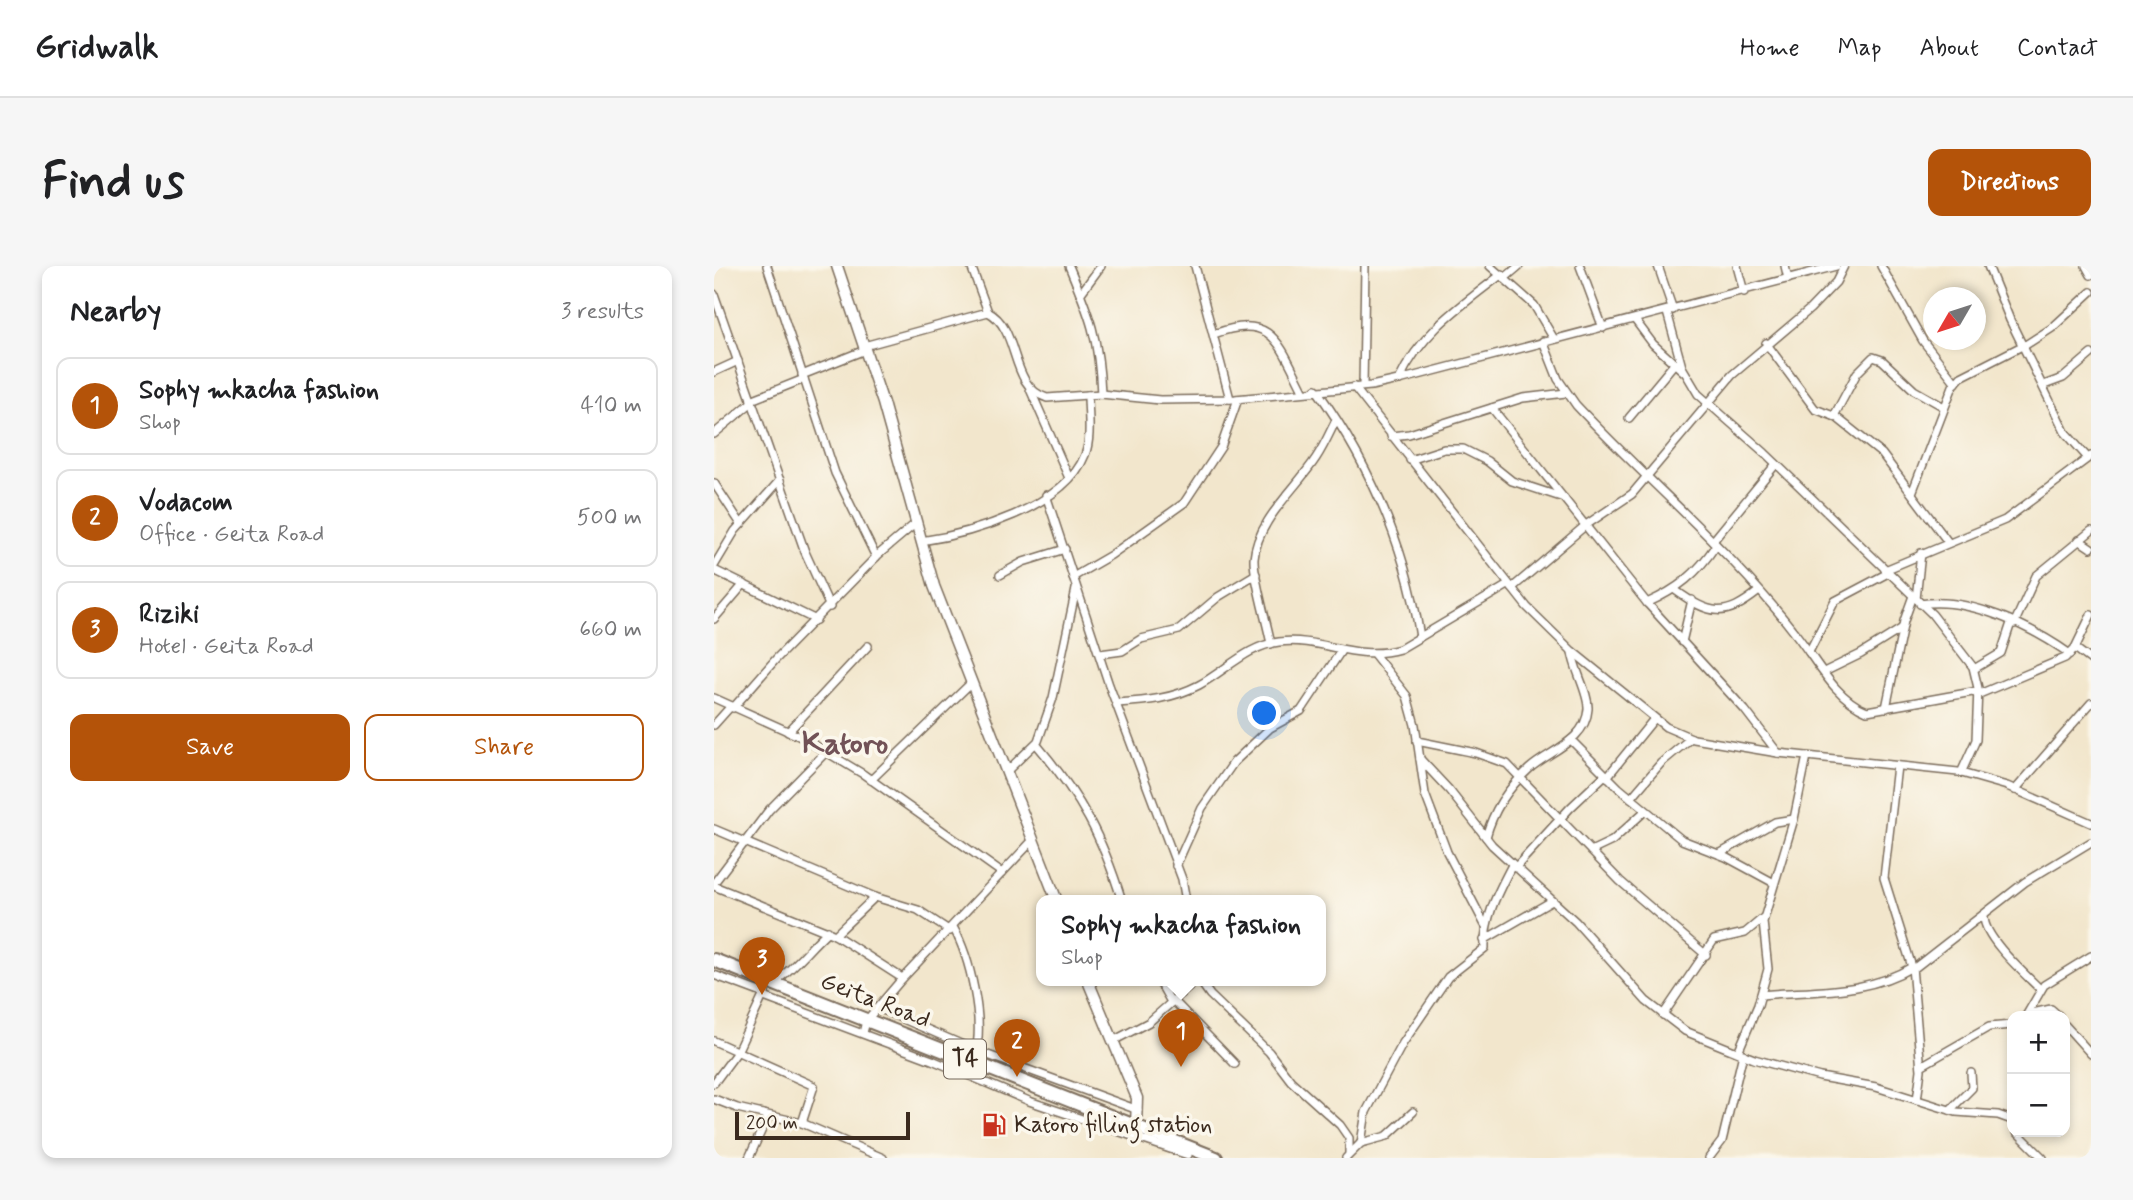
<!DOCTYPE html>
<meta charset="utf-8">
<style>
:root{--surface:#fff;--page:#f6f6f6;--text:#202124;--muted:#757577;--line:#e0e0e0;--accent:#b45309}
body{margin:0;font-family:Mynerve,sans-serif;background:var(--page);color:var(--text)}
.controls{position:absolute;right:21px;bottom:21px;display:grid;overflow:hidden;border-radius:14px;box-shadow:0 4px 10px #0003}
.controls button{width:63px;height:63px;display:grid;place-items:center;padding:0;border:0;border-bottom:2px solid var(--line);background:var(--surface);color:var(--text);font:35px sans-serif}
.compass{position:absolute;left:1209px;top:21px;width:63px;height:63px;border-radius:50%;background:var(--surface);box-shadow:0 4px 10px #0003;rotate:231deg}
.scale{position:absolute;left:21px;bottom:18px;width:175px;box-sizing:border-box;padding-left:7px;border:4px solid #3b2a1e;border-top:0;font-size:19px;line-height:24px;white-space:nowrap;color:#3b2a1e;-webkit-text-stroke:5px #fbf7ec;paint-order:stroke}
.you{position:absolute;left:551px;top:448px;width:24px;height:24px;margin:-18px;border:5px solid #fff;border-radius:50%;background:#1a73e8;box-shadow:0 0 0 10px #1a73e833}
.badge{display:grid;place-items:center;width:46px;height:46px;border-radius:50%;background:var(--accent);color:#fff;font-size:23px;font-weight:700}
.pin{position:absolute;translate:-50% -58px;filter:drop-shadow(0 2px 4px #0008)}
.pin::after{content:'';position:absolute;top:37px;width:24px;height:21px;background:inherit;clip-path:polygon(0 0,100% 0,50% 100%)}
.popup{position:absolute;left:322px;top:629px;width:290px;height:91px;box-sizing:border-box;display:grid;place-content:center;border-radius:14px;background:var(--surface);filter:drop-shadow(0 2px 5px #0005);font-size:23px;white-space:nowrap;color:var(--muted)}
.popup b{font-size:26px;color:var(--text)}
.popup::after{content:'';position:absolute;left:50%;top:100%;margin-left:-14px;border:14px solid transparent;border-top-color:var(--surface)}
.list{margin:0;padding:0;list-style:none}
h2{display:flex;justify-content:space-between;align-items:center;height:91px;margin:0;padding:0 28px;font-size:30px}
h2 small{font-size:23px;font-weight:400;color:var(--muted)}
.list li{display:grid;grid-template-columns:46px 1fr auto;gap:21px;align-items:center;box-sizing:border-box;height:98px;margin:0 14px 14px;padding:0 14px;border:2px solid var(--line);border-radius:14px}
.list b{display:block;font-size:26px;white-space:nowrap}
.list p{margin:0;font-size:23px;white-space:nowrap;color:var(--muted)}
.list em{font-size:23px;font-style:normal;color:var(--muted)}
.actions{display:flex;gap:14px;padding:21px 28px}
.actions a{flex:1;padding:16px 0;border:2px solid var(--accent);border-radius:14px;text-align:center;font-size:24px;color:var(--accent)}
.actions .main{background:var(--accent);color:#fff}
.map{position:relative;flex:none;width:1377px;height:892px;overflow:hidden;border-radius:14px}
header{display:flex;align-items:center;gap:42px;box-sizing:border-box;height:98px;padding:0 35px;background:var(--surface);border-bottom:2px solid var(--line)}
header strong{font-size:33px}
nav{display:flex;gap:38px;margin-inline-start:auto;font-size:24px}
.intro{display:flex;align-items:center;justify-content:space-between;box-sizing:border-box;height:168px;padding:0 42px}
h1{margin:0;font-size:49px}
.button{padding:18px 32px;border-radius:14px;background:var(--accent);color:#fff;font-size:24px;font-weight:700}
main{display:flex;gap:42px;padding:0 42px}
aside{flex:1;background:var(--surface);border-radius:14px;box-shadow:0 4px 10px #0003}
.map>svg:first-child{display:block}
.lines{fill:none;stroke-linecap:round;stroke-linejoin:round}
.street-casing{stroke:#7b6c5b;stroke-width:10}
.secondary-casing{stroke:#7b6c5b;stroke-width:13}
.highway-casing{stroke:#7b6c5b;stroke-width:16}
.street{stroke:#fff;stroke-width:7}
.secondary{stroke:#fff;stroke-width:10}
.highway{stroke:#fff;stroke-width:12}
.labels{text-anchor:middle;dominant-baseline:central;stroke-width:7;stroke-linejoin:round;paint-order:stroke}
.shield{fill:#fbf7ec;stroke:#75685c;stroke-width:2}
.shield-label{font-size:23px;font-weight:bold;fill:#3b2a1e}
.street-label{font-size:24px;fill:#3b2a1e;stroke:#fbf7ec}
.poi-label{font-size:24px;fill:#3b2a1e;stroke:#fbf7ec;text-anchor:start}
.district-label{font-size:32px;font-weight:bold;fill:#725257;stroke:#fbf7ec}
</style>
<header>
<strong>Gridwalk</strong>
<nav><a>Home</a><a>Map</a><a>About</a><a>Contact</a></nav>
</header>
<div class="intro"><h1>Find us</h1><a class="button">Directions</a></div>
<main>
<aside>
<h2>Nearby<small>3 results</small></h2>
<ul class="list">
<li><span class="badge">1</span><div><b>Sophy mkacha fashion</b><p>Shop</p></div><em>410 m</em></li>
<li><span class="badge">2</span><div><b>Vodacom</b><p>Office · Geita Road</p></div><em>500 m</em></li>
<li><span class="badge">3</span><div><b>Riziki</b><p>Hotel · Geita Road</p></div><em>660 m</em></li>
</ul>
<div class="actions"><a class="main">Save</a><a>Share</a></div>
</aside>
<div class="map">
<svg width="1377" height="892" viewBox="0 0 1377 892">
<rect width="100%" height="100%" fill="#fbf7ec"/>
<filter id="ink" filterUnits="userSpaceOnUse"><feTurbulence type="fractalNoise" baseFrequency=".0143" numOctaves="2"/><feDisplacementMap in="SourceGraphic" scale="14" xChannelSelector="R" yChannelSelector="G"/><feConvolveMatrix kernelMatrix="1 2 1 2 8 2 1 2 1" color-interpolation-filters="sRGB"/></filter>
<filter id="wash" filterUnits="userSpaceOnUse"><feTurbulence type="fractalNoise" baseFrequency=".00686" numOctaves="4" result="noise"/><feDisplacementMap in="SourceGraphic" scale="28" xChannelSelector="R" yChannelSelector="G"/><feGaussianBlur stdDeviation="1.57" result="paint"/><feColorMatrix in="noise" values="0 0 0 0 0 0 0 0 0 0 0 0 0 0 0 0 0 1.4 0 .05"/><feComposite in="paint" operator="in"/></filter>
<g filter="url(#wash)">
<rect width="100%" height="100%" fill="#f2e6cc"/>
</g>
<g filter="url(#ink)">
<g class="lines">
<g class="street-casing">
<g id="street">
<path d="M53 0 121 207 162 291"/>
<path d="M257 0 274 46"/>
<path d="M355 0C376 50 385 73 387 128"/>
<path d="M481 0 516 133"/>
<path d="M776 0 820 39 840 73"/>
<path d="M866 0 889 62"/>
<path d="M944 0 959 44"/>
<path d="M1023 0 1030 26"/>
<path d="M1071 0 1074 13"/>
<path d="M1167 0 1209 75 1242 117"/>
<path d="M1274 0 1296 54 1351 166 1373 191"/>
<path d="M1372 0 1377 9"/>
<path d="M792 11 805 0"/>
<path d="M367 27 387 0"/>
<path d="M0 28 91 286 116 341"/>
<path d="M953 46 968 101 984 128 1051 187 1218 348 1259 401 1264 422 1262 474 1247 507"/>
<path d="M921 54 939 78 970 106"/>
<path d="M500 68C558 46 565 77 589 124"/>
<path d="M829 75 844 113 862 139C935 217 1019 286 1084 371 1103 396 1122 433 1153 445L1264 425"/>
<path d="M1052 77 1101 143 1122 151 1168 188 1234 276"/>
<path d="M150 80 274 46C307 63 294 120 333 132L387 128 446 134 521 133 657 120 689 113 1122 0"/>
<path d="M1310 80 1338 62 1377 26"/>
<path d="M0 106 24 95"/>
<path d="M88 109 151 84"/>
<path d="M685 114C707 66 747 40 788 8"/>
<path d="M1330 119 1349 112 1377 88"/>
<path d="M649 120 651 0"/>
<path d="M640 121 813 341 858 385 952 461 980 473 1064 487 1244 506 1293 520 1377 557"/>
<path d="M316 123 355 212"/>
<path d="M602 123C655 197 692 281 706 371"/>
<path d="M37 134 90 113"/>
<path d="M778 142 933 337 1031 444 1064 487"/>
<path d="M1120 150 1143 107 1159 91 1168 94 1200 124 1230 141"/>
<path d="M915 152 960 98"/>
<path d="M0 168 38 136"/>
<path d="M677 170 695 168 809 132 852 127"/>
<path d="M696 194 730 183H749L773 195 798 215 850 232"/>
<path d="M0 217 27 258"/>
<path d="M1198 227 1239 120 1247 111 1310 79"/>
<path d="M332 229 395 419 468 613 472 635"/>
<path d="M1365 274 1377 282"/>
<path d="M207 275C256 268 351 241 371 189 378 171 374 148 374 129"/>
<path d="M999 275 1062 198"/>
<path d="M0 300 21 265 66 214"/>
<path d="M0 304 102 354"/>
<path d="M1171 304 1291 254 1377 190"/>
<path d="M286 309 309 296 351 283"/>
<path d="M359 311 397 289 470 237 507 181 524 133"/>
<path d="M798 322 872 259 918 228 1018 109 1096 43 1122 16 1130 0"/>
<path d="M961 324C997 350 1011 352 1045 325"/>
<path d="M1202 333 1207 287"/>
<path d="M933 337C964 323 983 308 1002 279"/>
<path d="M1206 338C1255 330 1316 360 1356 388"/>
<path d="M0 353 30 318"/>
<path d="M1300 358 1322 310 1377 265"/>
<path d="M968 376 978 334"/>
<path d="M557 378C553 356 539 311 540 293 543 254 582 223 602 192 610 180 616 166 622 154"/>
<path d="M1361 382 1377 394"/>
<path d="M1095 386 1121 335 1174 307"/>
<path d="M386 388 408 385 427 373 465 364 504 331 542 308"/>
<path d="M660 388 693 430 701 459 711 528 733 586 771 659"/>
<path d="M1260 403 1287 387 1297 357"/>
<path d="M1110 406 1147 388 1187 363"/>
<path d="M1263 429 1351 392 1361 382 1377 349"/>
<path d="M0 432 89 472 149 508 288 607"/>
<path d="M403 437C433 435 458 433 485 419 511 405 535 379 565 376 608 371 641 396 686 383L794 319"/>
<path d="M19 442 62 393 164 289 202 257"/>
<path d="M1172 442 1190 355 1199 330"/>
<path d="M0 459 17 440"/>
<path d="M74 466 154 380"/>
<path d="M857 474 905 522 968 574 1012 591 1060 617"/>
<path d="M703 475 762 487 793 498 906 615 992 689"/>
<path d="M323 479C367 531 388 570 408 635"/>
<path d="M706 493 735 524 778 579 862 656 932 735 971 765 1040 793 1106 811 1162 821 1242 846 1284 849 1298 854"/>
<path d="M1183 500 1170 612 1198 701 1207 804 1203 834"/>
<path d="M292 506 324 475 339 432 362 323"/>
<path d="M893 511 940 453"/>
<path d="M157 514 257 417"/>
<path d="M1301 524 1377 437"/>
<path d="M917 532 947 497 977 472"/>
<path d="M0 563 161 631 204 644 236 665"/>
<path d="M772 571C779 545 794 522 815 503 835 485 872 475 874 443 875 428 860 403 858 386"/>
<path d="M877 585 898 575 931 545"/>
<path d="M1005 588 1061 556 1080 553"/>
<path d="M462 600 488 542 520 496 556 462 587 445 627 385"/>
<path d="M801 602 856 542 891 509"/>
<path d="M0 617 55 544 112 486"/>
<path d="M0 620 121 669 188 712"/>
<path d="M1270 650C1269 671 1310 707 1326 723"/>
<path d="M239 661C256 691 271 755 261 789"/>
<path d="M121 669 161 631"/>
<path d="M770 674 838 635"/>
<path d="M1198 704 1311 616 1377 576"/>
<path d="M0 709 51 728"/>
<path d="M445 715 457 736"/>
<path d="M486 715 496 729 555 786 577 815 626 859 635 872V887"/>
<path d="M59 717C80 703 95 682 114 665"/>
<path d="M1047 729C1098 724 1152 729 1198 701"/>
<path d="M50 731 218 794 315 835 474 889"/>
<path d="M459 734 521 798"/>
<path d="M164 742 263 785 424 844"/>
<path d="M1314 748 1337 743 1345 750"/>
<path d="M949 749 1000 674 1031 667 1049 652"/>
<path d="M1312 750 1330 719 1377 690"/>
<path d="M1351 759 1377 788"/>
<path d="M149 767 152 755 187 714 319 574"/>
<path d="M0 775 100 820 88 857"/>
<path d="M399 775 435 756 482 715"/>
<path d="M1024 786 1044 739 1054 703 1049 656 1080 553 1093 490"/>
<path d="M1207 800 1275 761 1298 759"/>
<path d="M0 817 23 786 55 717"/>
<path d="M0 833 23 842 88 857 169 892"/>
<path d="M1236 844 1258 822 1257 807"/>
<path d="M1303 866 1329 892"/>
<path d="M647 877 652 846 689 777 734 711 771 682C770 651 784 626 798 599"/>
<path d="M35 892 54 850"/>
<path d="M632 892 647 877 673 870 699 846"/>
<path d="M995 892 1008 875 1029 788"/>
</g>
</g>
<g class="secondary-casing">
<g id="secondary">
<path d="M123 0 169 137 220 320 343 635"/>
<path d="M374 715 423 832 422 860"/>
</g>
</g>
<g class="highway-casing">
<path id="highway" d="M0 694 502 892"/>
</g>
<use href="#street" class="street"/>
<use href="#secondary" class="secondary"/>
<use href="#highway" class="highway"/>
</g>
</g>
<defs>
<g id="fuel-bare" transform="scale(1.89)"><path d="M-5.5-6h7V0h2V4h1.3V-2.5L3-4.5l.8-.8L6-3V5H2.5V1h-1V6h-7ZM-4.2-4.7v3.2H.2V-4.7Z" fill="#c8321e" stroke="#fbf7ec" stroke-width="2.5" paint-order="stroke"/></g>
</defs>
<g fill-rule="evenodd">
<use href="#fuel-bare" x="280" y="859"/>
</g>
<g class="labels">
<rect class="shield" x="230" y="773.5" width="42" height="39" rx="5"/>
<g class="shield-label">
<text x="251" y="793">T4</text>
</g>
<g class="street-label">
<text transform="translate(161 735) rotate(21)">Geita Road</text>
</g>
<g class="poi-label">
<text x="300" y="859">Katoro filling station</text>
</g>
<g class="district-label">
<text x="131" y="478">Katoro</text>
</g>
</g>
</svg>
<div class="controls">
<button>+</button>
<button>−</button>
</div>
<svg class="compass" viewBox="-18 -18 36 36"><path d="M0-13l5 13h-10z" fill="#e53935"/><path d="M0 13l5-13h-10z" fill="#757577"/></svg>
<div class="scale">200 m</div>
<div class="you"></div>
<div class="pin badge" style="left:467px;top:801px">1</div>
<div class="popup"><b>Sophy mkacha fashion</b>Shop</div>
<div class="pin badge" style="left:303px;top:811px">2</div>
<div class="pin badge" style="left:48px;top:729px">3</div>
</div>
</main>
